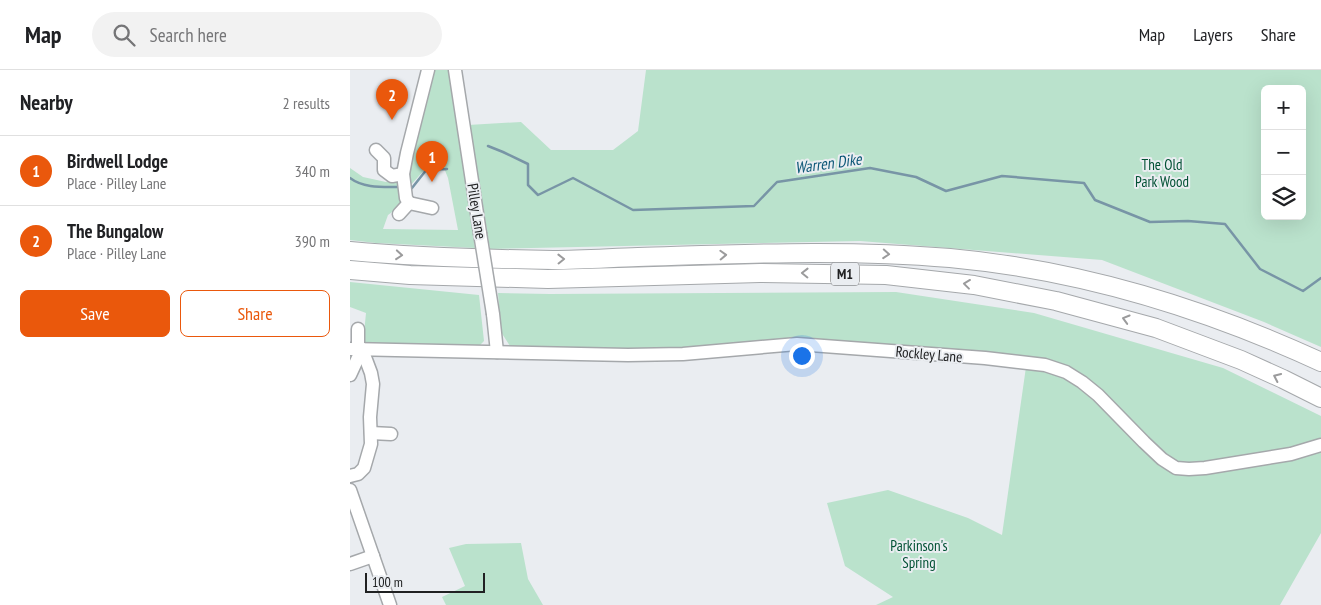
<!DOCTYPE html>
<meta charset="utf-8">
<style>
:root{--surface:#fff;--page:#f2f2f2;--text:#202124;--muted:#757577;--line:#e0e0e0;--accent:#ea580c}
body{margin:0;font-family:"PT Sans Narrow",sans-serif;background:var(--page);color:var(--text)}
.controls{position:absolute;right:15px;top:15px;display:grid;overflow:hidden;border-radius:8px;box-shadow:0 5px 20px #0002}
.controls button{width:45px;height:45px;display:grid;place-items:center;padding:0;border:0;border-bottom:1px solid var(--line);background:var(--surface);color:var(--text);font:25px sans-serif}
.scale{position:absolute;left:15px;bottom:12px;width:120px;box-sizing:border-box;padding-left:5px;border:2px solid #202122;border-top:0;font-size:14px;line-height:18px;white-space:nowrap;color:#202122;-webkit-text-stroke:4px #eaedf1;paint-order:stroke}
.you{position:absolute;left:451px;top:285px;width:18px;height:18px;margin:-12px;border:4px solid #fff;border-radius:50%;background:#1a73e8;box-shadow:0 0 0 8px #1a73e833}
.badge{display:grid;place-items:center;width:32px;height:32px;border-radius:50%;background:var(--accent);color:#fff;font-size:16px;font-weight:700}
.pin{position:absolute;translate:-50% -41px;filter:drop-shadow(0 1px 2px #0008)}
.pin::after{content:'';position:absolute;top:26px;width:18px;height:15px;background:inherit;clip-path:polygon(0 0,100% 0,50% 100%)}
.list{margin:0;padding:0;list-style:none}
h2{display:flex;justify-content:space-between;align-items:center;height:65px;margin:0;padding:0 20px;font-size:21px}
h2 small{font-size:16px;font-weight:400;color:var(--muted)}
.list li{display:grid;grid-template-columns:32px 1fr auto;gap:15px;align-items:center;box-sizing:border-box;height:70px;padding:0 20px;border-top:1px solid var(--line)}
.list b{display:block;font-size:19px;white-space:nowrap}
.list p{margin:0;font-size:16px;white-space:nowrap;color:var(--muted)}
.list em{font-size:16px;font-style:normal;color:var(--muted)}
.actions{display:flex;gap:10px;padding:15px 20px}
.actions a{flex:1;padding:11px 0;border:1px solid var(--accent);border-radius:8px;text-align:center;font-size:18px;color:var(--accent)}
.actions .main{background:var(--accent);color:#fff}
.icon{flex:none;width:28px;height:28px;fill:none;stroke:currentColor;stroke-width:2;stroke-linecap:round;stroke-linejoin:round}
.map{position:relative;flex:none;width:971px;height:535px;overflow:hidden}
header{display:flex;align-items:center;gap:30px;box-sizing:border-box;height:70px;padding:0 25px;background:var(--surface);border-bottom:1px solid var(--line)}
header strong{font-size:24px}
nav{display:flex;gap:28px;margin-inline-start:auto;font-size:18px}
.search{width:350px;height:45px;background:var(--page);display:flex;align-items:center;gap:12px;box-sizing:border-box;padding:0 18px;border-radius:28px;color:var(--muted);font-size:19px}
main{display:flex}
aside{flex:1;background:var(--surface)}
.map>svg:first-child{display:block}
.green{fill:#bae2cc;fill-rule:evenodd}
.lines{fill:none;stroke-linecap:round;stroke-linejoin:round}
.stream{stroke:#7895a6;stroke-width:2.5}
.minor-casing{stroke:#a5a8ab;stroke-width:15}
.highway-casing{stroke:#a5a8ab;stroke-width:20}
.minor{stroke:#fff;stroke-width:12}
.highway{stroke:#fff;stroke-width:18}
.minor-bridge-casing{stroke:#a5a8ab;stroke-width:15;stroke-linecap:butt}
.minor-bridge{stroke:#fff;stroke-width:12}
.oneway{stroke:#9b9b9c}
.labels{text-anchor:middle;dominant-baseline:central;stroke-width:4;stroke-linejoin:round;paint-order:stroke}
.shield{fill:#eaedf1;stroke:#5d5e60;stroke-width:1}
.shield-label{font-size:14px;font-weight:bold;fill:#202122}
.park-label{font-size:15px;fill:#025134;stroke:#eaedf1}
.street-label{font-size:15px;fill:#202122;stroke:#eaedf1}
.water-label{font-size:16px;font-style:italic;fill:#0c5777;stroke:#eaedf1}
</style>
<header>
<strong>Map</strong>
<div class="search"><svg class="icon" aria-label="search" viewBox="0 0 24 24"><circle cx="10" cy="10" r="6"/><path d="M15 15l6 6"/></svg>Search here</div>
<nav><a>Map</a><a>Layers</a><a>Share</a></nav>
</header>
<main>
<aside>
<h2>Nearby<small>2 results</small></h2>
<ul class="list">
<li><span class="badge">1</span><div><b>Birdwell Lodge</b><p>Place · Pilley Lane</p></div><em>340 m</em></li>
<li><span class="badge">2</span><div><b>The Bungalow</b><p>Place · Pilley Lane</p></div><em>390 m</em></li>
</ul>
<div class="actions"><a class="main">Save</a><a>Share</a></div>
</aside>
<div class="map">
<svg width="971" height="535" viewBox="0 0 971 535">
<rect width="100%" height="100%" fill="#eaedf1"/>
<g class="green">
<path d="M84 0H99L125 178 26 173 0 170V98L13 107 36 112 50 105 53 134 38 145 33 159 108 160 98 108 94 98 84 97 76 98 60 116 59 90 82 1Z"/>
<path d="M296 0H971V277L914 252 752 190 510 171 140 179 131 123 118 55 171 52 201 80H263L288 61ZM915 19H952V146H915Z"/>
<path d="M0 212 129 225 134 271 128 277 74 276 13 273 16 243 0 237Z"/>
<path d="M546 222 684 243 873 298 971 346V370L934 381 888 389 834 394 816 386 695 290 367 277 279 279 160 276 151 262 148 223 200 224Z"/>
<path d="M676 297 695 300 719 309 770 354 820 401 887 398 945 390 971 382V463L930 535H526L543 527 495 496 477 433 538 420 618 448 652 465Z"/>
<path d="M171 473 178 509 193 535H96L92 527 115 516 99 478 116 474Z"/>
</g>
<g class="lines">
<g class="stream">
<path d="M138 76 153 82 178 94V115L188 125 223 108 283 140 404 136 427 112 520 98 566 107 596 121 652 106 734 113 745 130 800 152 838 151 875 154 910 199 953 221 971 208"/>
<path d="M0 108C13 118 31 117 47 117"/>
<path d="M62 118 77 99C84 98 90 100 97 99"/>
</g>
<g class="minor-casing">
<g id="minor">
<path d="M105 0 130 163"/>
<path d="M26 80 34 88V100L42 106 53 104"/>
<path d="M59 133 56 128 53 104 57 83 78 0"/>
<path d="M59 133 82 138"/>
<path d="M49 144 59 133"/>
<path d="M143 244 147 282"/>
<path d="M0 279 278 285 333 284 447 274 487 277 635 288 695 295 716 302 732 312 748 325 794 372 812 389 826 398 839 399 855 398 941 384 971 375"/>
<path d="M8 279V259"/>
<path d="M0 305 12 279"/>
<path d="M21 363 41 364"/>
<path d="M0 406 8 404 14 398 21 374 20 347 23 314 21 303 12 279"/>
<path d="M0 420 40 535"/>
<path d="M0 494 23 486"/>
</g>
</g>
<g class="highway-casing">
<g id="highway">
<path d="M0 181C67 187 135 189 203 190 231 190 259 188 288 187 392 184 496 179 600 188 729 200 854 238 971 292"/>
<path d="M0 200 60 205 198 209 410 203 536 205 624 215 706 231 806 258 891 290 933 309 971 328"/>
</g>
</g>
<use href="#minor" class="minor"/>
<use href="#highway" class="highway"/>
<g class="minor-bridge-casing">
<path id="minor-bridge" d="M130 163 143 244"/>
</g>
<use href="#minor-bridge" class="minor-bridge"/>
</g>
<defs><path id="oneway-chevron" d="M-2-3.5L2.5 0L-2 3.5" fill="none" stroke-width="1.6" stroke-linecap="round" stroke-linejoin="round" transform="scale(1.25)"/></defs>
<g class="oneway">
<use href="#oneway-chevron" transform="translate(536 184) rotate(4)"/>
<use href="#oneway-chevron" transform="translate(49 185) rotate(5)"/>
<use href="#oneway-chevron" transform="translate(373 185) rotate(-2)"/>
<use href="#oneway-chevron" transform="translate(211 189) rotate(-1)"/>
<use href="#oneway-chevron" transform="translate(455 203) rotate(-179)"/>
<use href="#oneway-chevron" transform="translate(617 214) rotate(-173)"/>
<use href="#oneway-chevron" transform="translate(776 249) rotate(-164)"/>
<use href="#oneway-chevron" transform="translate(927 307) rotate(-155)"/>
</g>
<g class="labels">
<rect class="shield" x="481" y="192.5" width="28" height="23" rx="4"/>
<g class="shield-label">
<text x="495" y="204">M1</text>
</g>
<g class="park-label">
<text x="812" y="94">The Old<tspan x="812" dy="17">Park Wood</tspan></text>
<text x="569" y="475">Parkinson's<tspan x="569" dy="17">Spring</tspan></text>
</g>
<g class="street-label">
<text transform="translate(127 141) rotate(81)">Pilley Lane</text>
<text transform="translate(579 284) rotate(5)">Rockley Lane</text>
</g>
<g class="water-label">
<text transform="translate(478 93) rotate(-8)">Warren Dike</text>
</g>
</g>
</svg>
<div class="controls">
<button>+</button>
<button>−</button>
<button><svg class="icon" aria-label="layers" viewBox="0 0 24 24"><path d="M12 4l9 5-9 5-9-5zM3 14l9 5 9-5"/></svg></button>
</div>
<div class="scale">100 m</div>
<div class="you"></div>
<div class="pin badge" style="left:82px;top:112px">1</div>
<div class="pin badge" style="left:42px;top:50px">2</div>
</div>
</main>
